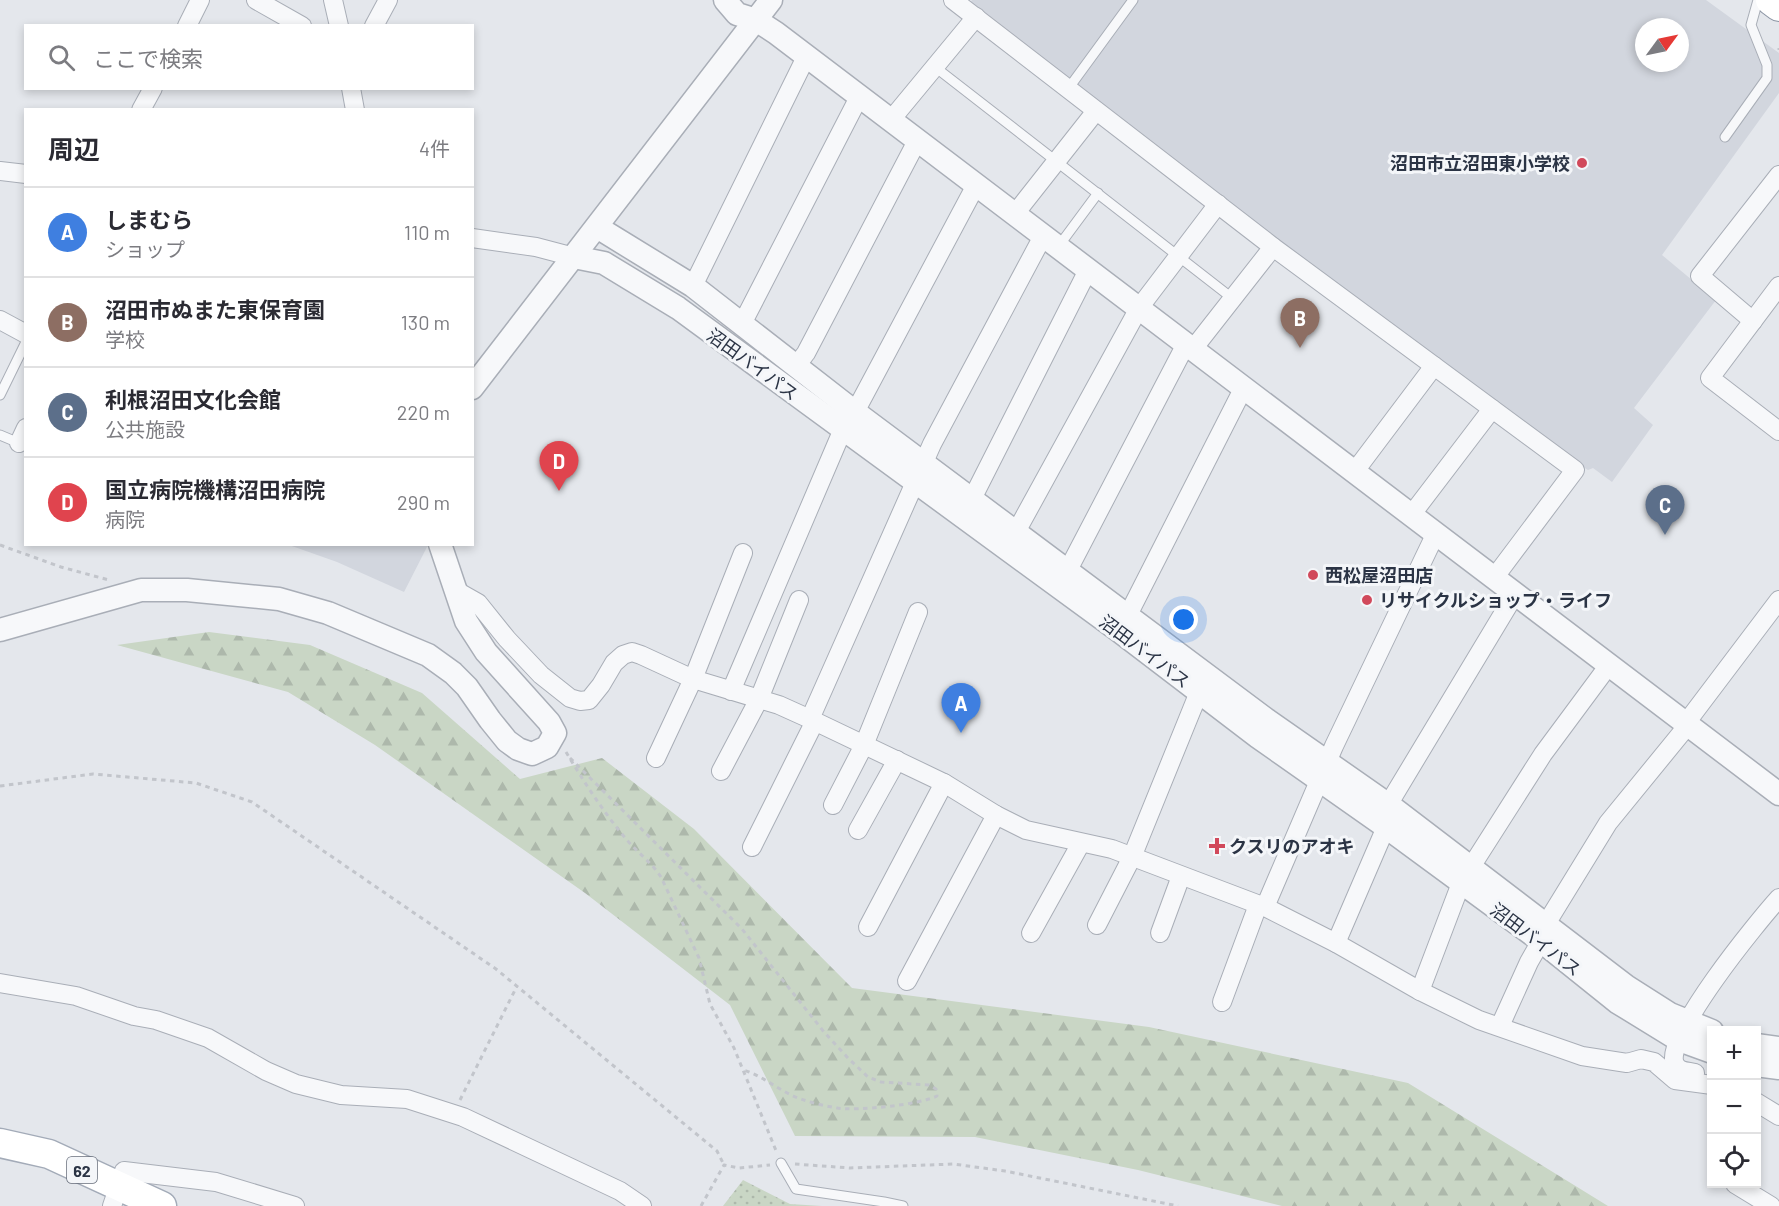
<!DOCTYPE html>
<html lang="ja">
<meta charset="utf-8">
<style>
:root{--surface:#fff;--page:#f2f2f3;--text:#2b2b33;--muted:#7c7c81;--line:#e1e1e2;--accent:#d1495b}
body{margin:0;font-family:Barlow,"Noto Sans JP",sans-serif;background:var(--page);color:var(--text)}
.controls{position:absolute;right:18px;bottom:18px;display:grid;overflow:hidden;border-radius:0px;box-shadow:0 3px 9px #0003}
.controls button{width:54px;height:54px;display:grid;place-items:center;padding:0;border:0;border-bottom:2px solid var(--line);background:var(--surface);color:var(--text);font:30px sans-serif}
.compass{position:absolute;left:1635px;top:18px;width:54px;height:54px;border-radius:50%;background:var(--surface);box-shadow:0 3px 9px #0003;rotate:57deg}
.you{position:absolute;left:1184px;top:620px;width:21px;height:21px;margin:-15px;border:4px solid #fff;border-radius:50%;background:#1a73e8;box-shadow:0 0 0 9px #1a73e833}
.badge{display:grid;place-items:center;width:39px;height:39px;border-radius:50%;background:var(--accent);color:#fff;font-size:20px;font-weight:700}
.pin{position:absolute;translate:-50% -50px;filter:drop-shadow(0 2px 3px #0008)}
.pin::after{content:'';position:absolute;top:32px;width:21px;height:18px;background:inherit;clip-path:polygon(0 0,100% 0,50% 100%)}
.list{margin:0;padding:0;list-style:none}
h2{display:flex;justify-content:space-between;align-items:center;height:78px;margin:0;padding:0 24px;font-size:26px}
h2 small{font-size:20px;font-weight:400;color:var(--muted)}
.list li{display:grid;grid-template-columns:39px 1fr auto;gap:18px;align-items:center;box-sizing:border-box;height:90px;padding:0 24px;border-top:2px solid var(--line)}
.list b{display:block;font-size:22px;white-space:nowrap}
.list p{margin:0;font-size:20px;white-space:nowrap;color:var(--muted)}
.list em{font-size:20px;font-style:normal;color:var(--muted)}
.icon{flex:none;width:33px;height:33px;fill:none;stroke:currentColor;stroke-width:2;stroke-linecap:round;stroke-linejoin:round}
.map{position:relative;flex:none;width:1779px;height:1206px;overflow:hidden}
.search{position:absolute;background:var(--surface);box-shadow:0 3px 9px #0003;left:24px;top:24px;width:450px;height:66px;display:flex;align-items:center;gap:15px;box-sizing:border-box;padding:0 21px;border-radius:0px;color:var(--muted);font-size:22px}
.panel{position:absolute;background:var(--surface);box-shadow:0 3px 9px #0003;left:24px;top:108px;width:450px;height:438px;border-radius:0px}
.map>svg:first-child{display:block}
.built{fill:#d2d6de;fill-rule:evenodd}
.forest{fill:url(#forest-firs)}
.park{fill:url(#park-dots)}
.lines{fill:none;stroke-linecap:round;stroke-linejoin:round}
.service-casing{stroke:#a9aeb7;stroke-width:11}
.minor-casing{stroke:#a9aeb7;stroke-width:20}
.tertiary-casing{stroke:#a9aeb7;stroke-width:25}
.primary-casing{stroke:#a3abb8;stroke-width:31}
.trunk-casing{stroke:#8b94a3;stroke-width:32}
.path{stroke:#c2c5cb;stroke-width:3;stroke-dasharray:4.5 4.5;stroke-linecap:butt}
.service{stroke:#f7f8fa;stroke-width:9}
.minor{stroke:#f7f8fa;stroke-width:18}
.tertiary{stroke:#f7f8fa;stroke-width:22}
.primary{stroke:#fff;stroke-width:28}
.trunk{stroke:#fff;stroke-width:30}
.poi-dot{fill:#d1495b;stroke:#f4f6f9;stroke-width:2}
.labels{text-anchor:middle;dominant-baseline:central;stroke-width:6;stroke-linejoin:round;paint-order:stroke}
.shield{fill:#f4f6f9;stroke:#676e7b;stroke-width:1.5}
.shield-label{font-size:16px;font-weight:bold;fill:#2b3445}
.poi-label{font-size:18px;font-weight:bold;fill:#2b3445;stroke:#f4f6f9;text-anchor:start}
.street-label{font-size:18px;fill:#2b3445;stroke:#f4f6f9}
</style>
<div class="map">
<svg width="1779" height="1206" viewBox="0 0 1779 1206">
<defs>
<pattern id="forest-firs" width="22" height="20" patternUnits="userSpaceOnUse" patternTransform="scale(1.5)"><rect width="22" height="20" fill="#c9d6c5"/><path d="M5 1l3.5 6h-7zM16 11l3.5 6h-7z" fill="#adb8ab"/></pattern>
<pattern id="park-dots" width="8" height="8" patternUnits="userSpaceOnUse" patternTransform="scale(1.5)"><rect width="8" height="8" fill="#c9d6c5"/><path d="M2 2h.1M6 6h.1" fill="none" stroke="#adb8ab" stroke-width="1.8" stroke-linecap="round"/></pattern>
</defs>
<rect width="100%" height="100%" fill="#e4e7ec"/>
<g class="built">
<path d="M972 0H1706L1779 53V93L1662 255 1716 300 1634 408 1653 425 1612 482 1593 468 1588 470 1566 456 1335 286 969 4ZM1644 27H1680V63H1644Z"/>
<path d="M289 545H428L404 592 337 562Z"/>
</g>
<path class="forest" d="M209 632 310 645 422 693 520 779 602 758 694 829 852 988 1149 1027 1408 1083 1608 1206H1282L1138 1170 975 1137 795 1136 730 1005 585 893 375 745 288 692 117 645Z"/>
<path class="park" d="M743 1180 790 1204 822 1206H723Z"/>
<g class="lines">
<g class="service-casing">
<g id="service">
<path d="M935 67 1232 298"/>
<path d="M1068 89 1133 0"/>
<path d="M1725 137 1767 78V65L1751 25 1758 0"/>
<path d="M1058 247 1098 193"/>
<path d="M0 395 26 342"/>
<path d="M0 435 19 443"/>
<path d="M781 1163 796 1189 884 1202 903 1206"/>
</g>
</g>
<g class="minor-casing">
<g id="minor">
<path d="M256 0 302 26"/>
<path d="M333 0 339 26"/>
<path d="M953 0 1273 247 1575 470 1494 578"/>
<path d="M187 26 200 0"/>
<path d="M374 26 388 0"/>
<path d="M351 88 355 110"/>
<path d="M141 110 153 88"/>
<path d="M890 121 976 17"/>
<path d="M0 171 26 174"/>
<path d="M1014 215 1096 111"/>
<path d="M472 238 536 247 574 257"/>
<path d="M693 286 806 57"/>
<path d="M1779 286 1710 378 1779 431"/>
<path d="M0 320 26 334"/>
<path d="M1753 321 1700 276 1779 175"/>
<path d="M742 324 859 97"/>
<path d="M1193 349 1273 247"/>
<path d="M796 366 806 353 917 141"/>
<path d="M855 412 976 185"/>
<path d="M19 443 26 428"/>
<path d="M1355 471 1434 366"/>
<path d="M972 499 1088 270"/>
<path d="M1412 514 1492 409"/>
<path d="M1016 532 1139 308 1218 204"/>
<path d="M1068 570 1186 344"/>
<path d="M455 590 478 603 507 639 541 675 570 698 580 701 589 700 601 685 614 663 623 655 632 652 641 655 693 679 779 705 810 719 944 783 996 815 1026 830 1112 849 1265 907 1336 943 1420 991 1479 1020 1582 1056 1627 1063 1641 1059 1654 1062 1675 1080 1712 1085"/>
<path d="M1128 615 1244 387"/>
<path d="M731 691 843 429"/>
<path d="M810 719 932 444 1043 236"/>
<path d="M1686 723 1779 600"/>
<path d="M656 758 693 679 743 553"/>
<path d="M721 771 759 699 799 600"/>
<path d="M833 805 864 745 918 612"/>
<path d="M1388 805 1515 594"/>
<path d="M858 830 897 760"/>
<path d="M752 847 815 721"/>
<path d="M1471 867 1543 754 1609 665"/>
<path d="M1265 907 1334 746 1436 533"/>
<path d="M1546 924 1608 823 1688 725"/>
<path d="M1097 925 1132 857 1199 692"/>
<path d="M868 927 944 783"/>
<path d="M1031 933 1081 843"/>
<path d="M1160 933 1181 876"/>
<path d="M1336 943 1386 827"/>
<path d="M907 981 996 815"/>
<path d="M0 983 76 996 134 1016 156 1020 208 1038 266 1071 296 1084 341 1095 407 1099 463 1117 620 1191 642 1206"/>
<path d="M1420 991 1461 883"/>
<path d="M1222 1002 1258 905"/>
<path d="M1500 1026 1529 962 1541 941"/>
<path d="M1695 1073C1687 1071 1679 1072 1675 1064 1662 1038 1759 920 1779 898"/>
<path d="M1756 1102 1779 1116"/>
<path d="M1735 1184 1771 1206"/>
<path d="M112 1206 124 1171 216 1182 295 1206"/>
</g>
</g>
<g class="tertiary-casing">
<g id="tertiary">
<path d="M725 0 737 14 756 20 776 33 1779 794"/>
<path d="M597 227 693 286 855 412 1267 720 1393 808 1626 986 1670 1014 1712 1031"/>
<path d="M574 257 604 263 678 308 1119 631 1258 737 1386 827 1541 941 1617 1002 1679 1040 1712 1052"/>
<path d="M472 388 771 0"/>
<path d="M0 630 141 590H187L279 599 328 613 428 655 453 673 467 687 490 720 507 741 518 749 532 754 547 747 555 733 549 722 486 652 466 621 440 544"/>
<path d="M1756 1045 1779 1048"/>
<path d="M1756 1065 1779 1068"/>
</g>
</g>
<g class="primary-casing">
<path id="primary" d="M0 1143 49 1154 162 1206"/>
</g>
<g class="trunk-casing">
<path id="trunk" d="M1771 0 1779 6"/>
</g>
<g class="path">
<path d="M1779 48V50"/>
<path d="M0 545 61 567 109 580"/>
<path d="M566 752C584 782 604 813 627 840 638 853 652 863 661 877L699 958 710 1004 734 1048 777 1153"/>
<path d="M570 758 742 929 824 1032 848 1058 868 1077 881 1082 929 1085 936 1089 937 1096C919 1105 857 1111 837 1108 825 1106 812 1103 801 1099 780 1092 764 1076 743 1070"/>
<path d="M0 786 93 774 196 783 252 802 496 969 717 1151 724 1165"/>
<path d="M460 1100 517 986"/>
<path d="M795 1164 850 1168 953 1164 1005 1171 1178 1206"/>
<path d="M701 1206 724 1165 739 1168 770 1165"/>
</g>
<use href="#service" class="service"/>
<use href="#minor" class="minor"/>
<use href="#tertiary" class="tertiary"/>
<use href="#primary" class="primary"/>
<use href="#trunk" class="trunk"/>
</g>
<g class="poi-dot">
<circle cx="1582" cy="163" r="6"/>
<circle cx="1313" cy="575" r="6"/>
<circle cx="1367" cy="600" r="6"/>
<path d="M1214 837h6v6h6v6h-6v6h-6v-6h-6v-6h6z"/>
</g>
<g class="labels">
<rect class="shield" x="67" y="1157" width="30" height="26" rx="4.5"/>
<g class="shield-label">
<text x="82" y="1170">62</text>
</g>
<g class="poi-label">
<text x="1570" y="163" text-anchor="end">沼田市立沼田東小学校</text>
<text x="1325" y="575">西松屋沼田店</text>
<text x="1379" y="600">リサイクルショップ・ライフ</text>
<text x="1229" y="846">クスリのアオキ</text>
</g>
<g class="street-label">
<text transform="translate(753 364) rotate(36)">沼田バイパス</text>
<text transform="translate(1145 651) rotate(37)">沼田バイパス</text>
<text transform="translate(1536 939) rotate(37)">沼田バイパス</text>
</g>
</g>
</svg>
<div class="controls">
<button>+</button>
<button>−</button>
<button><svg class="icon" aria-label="locate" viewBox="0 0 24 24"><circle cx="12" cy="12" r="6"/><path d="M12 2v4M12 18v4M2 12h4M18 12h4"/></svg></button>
</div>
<svg class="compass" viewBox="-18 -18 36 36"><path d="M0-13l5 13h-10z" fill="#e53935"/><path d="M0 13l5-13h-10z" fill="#7c7c81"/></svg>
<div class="you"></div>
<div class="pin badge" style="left:961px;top:733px;background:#3f7fe0">A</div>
<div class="pin badge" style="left:1300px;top:348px;background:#8d6e63">B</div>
<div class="pin badge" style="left:1665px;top:535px;background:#5c6f8a">C</div>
<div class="pin badge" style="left:559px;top:491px;background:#e0444e">D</div>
<div class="search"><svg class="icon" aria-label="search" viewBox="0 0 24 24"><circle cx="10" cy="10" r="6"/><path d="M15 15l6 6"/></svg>ここで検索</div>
<section class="panel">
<h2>周辺<small>4件</small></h2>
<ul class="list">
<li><span class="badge" style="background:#3f7fe0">A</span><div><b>しまむら</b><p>ショップ</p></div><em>110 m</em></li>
<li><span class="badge" style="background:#8d6e63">B</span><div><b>沼田市ぬまた東保育園</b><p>学校</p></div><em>130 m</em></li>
<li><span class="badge" style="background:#5c6f8a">C</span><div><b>利根沼田文化会館</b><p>公共施設</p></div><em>220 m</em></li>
<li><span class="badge" style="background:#e0444e">D</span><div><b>国立病院機構沼田病院</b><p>病院</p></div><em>290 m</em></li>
</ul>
</section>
</div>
